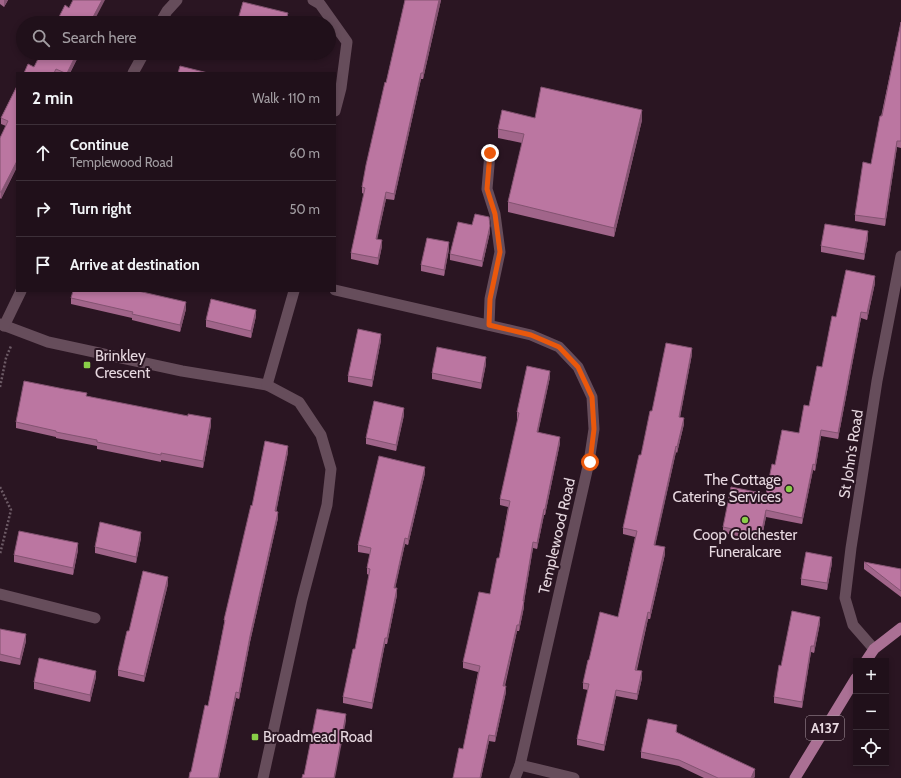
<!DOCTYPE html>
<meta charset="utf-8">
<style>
:root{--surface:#20101a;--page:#2d1e27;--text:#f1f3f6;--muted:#a29da2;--line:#3d3039}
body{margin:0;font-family:Cabin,sans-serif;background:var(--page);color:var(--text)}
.controls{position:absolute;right:12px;bottom:12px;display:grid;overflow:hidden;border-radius:0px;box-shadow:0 2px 6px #0003}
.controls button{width:36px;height:36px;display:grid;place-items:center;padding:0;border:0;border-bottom:1px solid var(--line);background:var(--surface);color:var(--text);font:20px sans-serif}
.stop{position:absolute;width:12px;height:12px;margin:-9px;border:3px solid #ea580c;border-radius:50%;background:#fff}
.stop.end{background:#ea580c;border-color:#fff;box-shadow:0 1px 4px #0008}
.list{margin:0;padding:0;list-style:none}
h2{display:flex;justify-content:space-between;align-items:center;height:52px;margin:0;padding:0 16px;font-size:17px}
h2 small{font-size:13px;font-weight:400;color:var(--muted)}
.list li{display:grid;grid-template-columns:26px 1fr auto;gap:12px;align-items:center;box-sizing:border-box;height:56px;padding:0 16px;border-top:1px solid var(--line)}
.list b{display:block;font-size:15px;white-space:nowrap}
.list p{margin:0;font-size:13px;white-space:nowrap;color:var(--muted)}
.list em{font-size:13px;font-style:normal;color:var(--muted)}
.icon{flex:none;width:22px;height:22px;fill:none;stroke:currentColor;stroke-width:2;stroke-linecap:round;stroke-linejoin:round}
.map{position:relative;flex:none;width:901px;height:778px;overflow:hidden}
.search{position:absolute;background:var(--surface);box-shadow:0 2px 6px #0003;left:16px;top:16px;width:320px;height:44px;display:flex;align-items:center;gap:10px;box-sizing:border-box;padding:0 14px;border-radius:22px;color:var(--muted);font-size:15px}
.panel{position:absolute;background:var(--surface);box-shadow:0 2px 6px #0003;left:16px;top:72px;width:320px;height:220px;border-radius:0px}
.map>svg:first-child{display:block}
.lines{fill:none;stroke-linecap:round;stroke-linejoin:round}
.path{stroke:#6d5b66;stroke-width:2.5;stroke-dasharray:2 2;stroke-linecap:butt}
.service{stroke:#664d5b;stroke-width:11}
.minor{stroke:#664d5b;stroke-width:11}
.tertiary{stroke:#664d5b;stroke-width:11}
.primary{stroke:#aa7094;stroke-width:11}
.wall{fill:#a1658a}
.shaded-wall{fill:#835371}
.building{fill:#bb76a1;stroke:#835371}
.route{stroke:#ea580c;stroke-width:5}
.poi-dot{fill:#89ce48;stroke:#2a1522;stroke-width:1.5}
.labels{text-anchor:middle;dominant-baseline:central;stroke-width:4;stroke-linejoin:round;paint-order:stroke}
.shield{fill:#2a1522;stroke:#ae9da6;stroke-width:1}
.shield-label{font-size:14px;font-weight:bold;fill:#e6d7df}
.poi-label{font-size:15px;fill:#e6d7df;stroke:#2a1522;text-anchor:start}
.street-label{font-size:15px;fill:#e6d7df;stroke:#2a1522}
</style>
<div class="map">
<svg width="901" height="778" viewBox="0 0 901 778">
<rect width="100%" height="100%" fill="#2a1522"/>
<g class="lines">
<g class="path">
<path d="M0 387 6 358 11 346"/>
<path d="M0 487 11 510 0 554"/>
</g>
<path class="service" d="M489 325 490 299 500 252 495 214 487 189 490 153"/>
<g class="minor">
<path d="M313 0 320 4 347 42 341 88 335 111"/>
<path d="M160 23 167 11 177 0"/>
<path d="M133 73 144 53"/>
<path d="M335 290 531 335 559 347 578 367 592 397 594 429 589 462 520 765 515 778"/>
<path d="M0 324 48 342 182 371 267 385 299 402 321 435 331 469 327 505 302 600 263 778"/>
<path d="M4 326 21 291"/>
<path d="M267 385 294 291"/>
<path d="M0 594 95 618"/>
<path d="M520 765 574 778"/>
</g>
<path class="tertiary" d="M874 649 853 625 845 598 851 548 877 381 901 256"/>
<g class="primary">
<path d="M866 661 874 649 901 628"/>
<path d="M795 778 856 678"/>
</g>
</g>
<g class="wall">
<path d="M0 0H8L4 7 0 4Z"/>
<path d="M405 0H441L423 79H421L394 200 386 199 377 239 382 246 378 265 351 259V253L364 194 362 193V187Z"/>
<path d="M901 22V148L897 147 885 226 855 221V215L871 164Z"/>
<path d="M80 53 70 73H24L34 67Z"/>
<path d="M17 86V167L1 199 0 198V138L6 126 1 124V118Z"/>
<path d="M535 118 642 120 614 237 508 212V202L522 143 498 138V129Z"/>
<path d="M490 232 482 267 450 260V254Z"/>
<path d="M868 238 864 260 821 252V246Z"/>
<path d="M449 249 444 276 421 271V265Z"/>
<path d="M875 283 867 320 861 318 838 439 821 436 815 471 813 470 802 524 766 517 761 541 723 533V527L766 494 775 465 799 433 809 406 822 367 836 317Z"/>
<path d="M71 298 186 309 180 332 132 320V318L71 304Z"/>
<path d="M256 316 251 338 206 327V320Z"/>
<path d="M381 340 372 387 348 382V376Z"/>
<path d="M692 354 680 417 684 424 677 453 676 452 655 545 665 554 650 619H648L637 670 642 678 637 700 616 696 604 751 577 745V739L588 690 583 689V683L589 660 618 617 635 537 623 534V528L652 411Z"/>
<path d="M486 364 481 389 432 379V373Z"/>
<path d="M550 377 538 432 560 443 545 515H544L537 549 533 548 524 602V607L519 631H517L505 686 506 692 495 742 489 741 481 778H453L463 749 478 672 463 668V662L490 594 499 558 508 507 500 505V499L518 419H517V412Z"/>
<path d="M87 396 211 425 203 468 161 460V462L97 449V446L56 438V437L16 428V422Z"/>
<path d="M404 415 396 451 366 444V438Z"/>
<path d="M288 452 276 512 278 518 250 642 239 699 236 698 219 778H189L191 772 208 706 224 624V620L252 506Z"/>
<path d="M425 473 408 545 405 544 395 588 397 595 387 644H385L372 709 343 703V697L355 649 369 575 367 574V568L370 554 358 552V545Z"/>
<path d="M141 538 136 563 95 553V547Z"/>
<path d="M78 550 73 575 14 562V555Z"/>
<path d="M864 562 901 569V597L864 569Z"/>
<path d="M832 563 827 590 801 585V579Z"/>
<path d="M168 584 144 682 118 676V670L129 631Z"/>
<path d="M820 623 814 653 811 652 802 708 774 703V697L781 666Z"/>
<path d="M0 629 26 641 20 665 0 661Z"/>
<path d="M96 677 90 702 34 689V682Z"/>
<path d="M677 731V733L755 776 754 778H704L679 766 641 758V752Z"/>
</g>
<g class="shaded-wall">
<path d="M4 0H8L4 7Z"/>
<path d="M102 0H105L94 21V23H92V19Z"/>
<path d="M439 0H441L423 79V73Z"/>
<path d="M288 13V20L287 23H285Z"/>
<path d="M77 53H80L70 73H67Z"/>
<path d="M421 73V79L394 200V194Z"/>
<path d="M642 110V120L614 237V228Z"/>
<path d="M897 141V147L885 226V219Z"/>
<path d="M17 161V167L1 199V192Z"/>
<path d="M386 192V199L376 245V239Z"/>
<path d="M490 226V232L482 267V261Z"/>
<path d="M868 231V238L864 260V254Z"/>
<path d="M382 240V246L378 265V258Z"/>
<path d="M449 242V249L444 276V270Z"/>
<path d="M875 276V283L867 320V313Z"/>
<path d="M186 302V309L180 332V325Z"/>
<path d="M256 310V316L251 338V331Z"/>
<path d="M861 312V318L838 439V433Z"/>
<path d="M381 334V340L372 387V380Z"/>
<path d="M692 348V354L679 423V417Z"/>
<path d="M486 357V364L481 389V383Z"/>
<path d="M550 371V377L537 438V432Z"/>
<path d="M404 408V415L396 451V445Z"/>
<path d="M211 418V425L203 468V461Z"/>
<path d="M684 418V424L677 453V447Z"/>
<path d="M821 430V436L815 471V465Z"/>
<path d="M560 437V443L545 515V509Z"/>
<path d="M288 446V452L275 518V511Z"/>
<path d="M676 446V452L654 551V545Z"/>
<path d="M813 464V470L802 524V518Z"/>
<path d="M425 467V473L408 545V539Z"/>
<path d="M544 509V515L537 549V543Z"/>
<path d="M766 510V517L761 541V535Z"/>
<path d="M278 512V518L250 642 239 699V693L250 636Z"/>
<path d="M141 532V538L136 563V557Z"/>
<path d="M405 538V544L394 594V588Z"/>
<path d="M533 542V548L524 602V607L519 631V625Z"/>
<path d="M78 543V550L73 575V568Z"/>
<path d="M665 547V554L650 619V613Z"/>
<path d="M832 557V563L827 590V583Z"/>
<path d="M168 577V584L144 682V676Z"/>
<path d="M397 588V595L387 644V638Z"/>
<path d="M648 612V619L635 676V670Z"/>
<path d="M820 617V623L814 653V646Z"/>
<path d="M517 625V631L503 692V686Z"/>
<path d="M26 634V641L20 665V659Z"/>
<path d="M385 638V644L372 709V703Z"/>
<path d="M811 646V652L802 708V702Z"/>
<path d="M96 671V677L90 702V695Z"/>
<path d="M642 671V678L637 700V694Z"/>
<path d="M506 686V692L495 742V736Z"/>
<path d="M616 690V696L604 751V745Z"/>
<path d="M236 692V698L219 778H218Z"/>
<path d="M346 714V721L335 778H334Z"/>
<path d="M489 735V741L481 778H480Z"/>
<path d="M755 769V776L754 778H751Z"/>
</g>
<g class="building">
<path d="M73 0H102L92 19 94 20 92 23H56L65 5 69 8Z"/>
<path d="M405 0H439L423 73H421L394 194 386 192 376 239 382 240 378 258 351 253 365 188 362 187 366 165 385 82 386 83Z"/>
<path d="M243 2 288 13 285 23H237Z"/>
<path d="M901 22V141H897L885 219 855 215 863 162 871 164 880 116H882Z"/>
<path d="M41 53H77L67 73H65L56 69 54 73H24L28 64 34 67Z"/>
<path d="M180 66 208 73H178Z"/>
<path d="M17 86V161L1 192H0V138L8 121 1 118Z"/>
<path d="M541 87 642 110 614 228 508 202 524 134 498 129 502 110 535 118Z"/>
<path d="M475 214 489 217 490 226 482 261 450 254 458 222 472 225Z"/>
<path d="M825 224 868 231 864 254 821 246Z"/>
<path d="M427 238 449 242 444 270 421 265Z"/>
<path d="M846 270 875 276 867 313 861 312 838 433 821 430 815 465 813 464 802 518 766 510 761 535 723 527 731 487 766 494 772 464 775 465 782 430 799 433 804 405 809 406 817 366 822 367 832 316 836 317Z"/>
<path d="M73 291H138L186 302 180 325 132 314 133 312 71 298Z"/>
<path d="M211 299 256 310 251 331 206 320Z"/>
<path d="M358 329 381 334 372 380 348 376Z"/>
<path d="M666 343 692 348 679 417 684 418 677 447 676 446 654 545 665 547 650 613 648 612 635 670 642 671 637 694 616 690 604 745 577 739 589 684 583 683 588 660H589L600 612 618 617 637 531 623 528 639 455H641L650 411H652Z"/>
<path d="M437 347 486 357 481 383 432 373Z"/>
<path d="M527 366 550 371 537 432 560 437 545 509H544L537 543 533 542 523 601H524L519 625H517L503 686H506L495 736 489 735 480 778H453L459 748 463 749 480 666 463 662 479 592 490 594 497 558H499L510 501 500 499 519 413 517 412Z"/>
<path d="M24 381 64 389 87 393 86 396 188 416V414L211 418 203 461 161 453V455L97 442V440L56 432V431L16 422Z"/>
<path d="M374 401 404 408 396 445 366 438Z"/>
<path d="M265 441 288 446 275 511 278 512 250 636 239 693 236 692 218 778H189L190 772H191L205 705 208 706 225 620H224L251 505 252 506Z"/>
<path d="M379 456 425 467 408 539 405 538 394 588H397L387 638H385L372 703 343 697 353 649H355L370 569 367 568 371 548 358 545Z"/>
<path d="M100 522 141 532 136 557 95 547Z"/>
<path d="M19 531 78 543 73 568 14 555Z"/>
<path d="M806 552 832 557 827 583 801 579Z"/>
<path d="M864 562 901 569V591Z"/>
<path d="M143 571 168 577 144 676 118 670 127 631H129Z"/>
<path d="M792 611 820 617 814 646H811L802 702 774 697 779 665 781 666Z"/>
<path d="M0 629 26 634 20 659 0 654Z"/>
<path d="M39 658 96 671 90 695 34 682Z"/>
<path d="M317 709 346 714 334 778H302L303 774 304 775Z"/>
<path d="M648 719 677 725 676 732 755 769 751 778H718L679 760 641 752Z"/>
</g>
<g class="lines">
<path class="route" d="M490 153 487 189 495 214 500 252 490 299 489 325 531 335 559 347 578 367 592 397 594 429 590 462"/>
</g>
<g class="poi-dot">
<rect x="83" y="361" width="8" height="8" rx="2"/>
<circle cx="789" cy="489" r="4"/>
<circle cx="745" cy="520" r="4"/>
<rect x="251" y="733" width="8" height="8" rx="2"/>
</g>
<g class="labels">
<rect class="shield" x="806" y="716" width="38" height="24" rx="3"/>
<g class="shield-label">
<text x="825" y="728">A137</text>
</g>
<g class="poi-label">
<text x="95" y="356">Brinkley<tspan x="95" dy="17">Crescent</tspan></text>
<text x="781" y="480" text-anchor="end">The Cottage<tspan x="781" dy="17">Catering Services</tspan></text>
<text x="745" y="535" text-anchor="middle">Coop Colchester<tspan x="745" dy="17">Funeralcare</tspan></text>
<text x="263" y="737">Broadmead Road</text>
</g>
<g class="street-label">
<text transform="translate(851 454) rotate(-81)">St John's Road</text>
<text transform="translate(557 536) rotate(-77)">Templewood Road</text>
</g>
</g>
</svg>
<div class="controls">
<button>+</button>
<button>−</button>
<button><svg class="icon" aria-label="locate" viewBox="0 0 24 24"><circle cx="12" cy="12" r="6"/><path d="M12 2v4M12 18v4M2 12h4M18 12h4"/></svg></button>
</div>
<div class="stop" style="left:590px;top:462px"></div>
<div class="stop end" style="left:490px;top:153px"></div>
<div class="search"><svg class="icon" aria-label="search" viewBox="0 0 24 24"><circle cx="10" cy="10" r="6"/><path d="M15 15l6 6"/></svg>Search here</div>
<section class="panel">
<h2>2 min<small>Walk · 110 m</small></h2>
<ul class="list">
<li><svg class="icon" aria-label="ahead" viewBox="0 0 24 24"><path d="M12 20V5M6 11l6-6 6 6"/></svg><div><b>Continue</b><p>Templewood Road</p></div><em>60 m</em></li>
<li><svg class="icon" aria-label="right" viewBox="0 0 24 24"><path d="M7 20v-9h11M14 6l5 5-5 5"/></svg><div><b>Turn right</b></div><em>50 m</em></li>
<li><svg class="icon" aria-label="arrive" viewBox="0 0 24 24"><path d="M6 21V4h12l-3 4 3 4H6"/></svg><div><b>Arrive at destination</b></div></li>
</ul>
</section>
</div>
